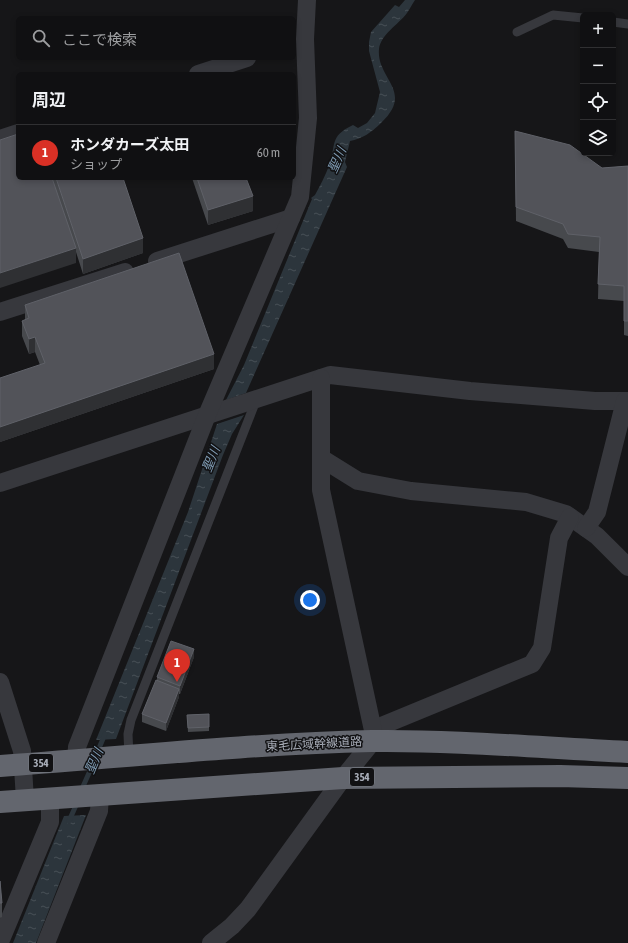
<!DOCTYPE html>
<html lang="ja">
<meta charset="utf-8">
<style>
:root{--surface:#101012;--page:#19191b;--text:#f1f3f6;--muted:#9c9d9f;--line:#303032;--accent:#d93025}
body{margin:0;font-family:"Asap Condensed","Noto Sans JP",sans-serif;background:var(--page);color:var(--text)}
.controls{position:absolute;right:12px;top:12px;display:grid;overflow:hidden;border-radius:6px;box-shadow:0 2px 6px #0003}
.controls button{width:36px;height:36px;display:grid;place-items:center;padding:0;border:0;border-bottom:1px solid var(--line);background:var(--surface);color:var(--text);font:20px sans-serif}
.you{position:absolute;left:310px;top:600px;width:14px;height:14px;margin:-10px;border:3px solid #fff;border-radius:50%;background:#1a73e8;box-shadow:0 0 0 6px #1a73e833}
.badge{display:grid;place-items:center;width:26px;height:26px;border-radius:50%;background:var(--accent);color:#fff;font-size:13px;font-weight:700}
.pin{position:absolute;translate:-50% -33px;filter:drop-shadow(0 1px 2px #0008)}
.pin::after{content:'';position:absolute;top:21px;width:14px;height:12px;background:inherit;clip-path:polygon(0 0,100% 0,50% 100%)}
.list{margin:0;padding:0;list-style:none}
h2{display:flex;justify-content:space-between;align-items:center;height:52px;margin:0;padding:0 16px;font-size:17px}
h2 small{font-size:13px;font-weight:400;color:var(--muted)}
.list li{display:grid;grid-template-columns:26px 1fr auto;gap:12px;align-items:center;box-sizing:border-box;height:56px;padding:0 16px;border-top:1px solid var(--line)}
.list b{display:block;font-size:15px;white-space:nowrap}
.list p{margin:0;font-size:13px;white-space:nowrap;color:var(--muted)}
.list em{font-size:13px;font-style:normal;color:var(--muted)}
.icon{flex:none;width:22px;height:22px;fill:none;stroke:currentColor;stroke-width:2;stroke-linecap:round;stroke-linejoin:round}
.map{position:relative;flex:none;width:628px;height:943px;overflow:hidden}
.search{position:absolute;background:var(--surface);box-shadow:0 2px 6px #0003;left:16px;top:16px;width:280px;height:44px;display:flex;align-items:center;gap:10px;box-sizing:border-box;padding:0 14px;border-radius:6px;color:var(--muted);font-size:15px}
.panel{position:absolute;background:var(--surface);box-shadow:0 2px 6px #0003;left:16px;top:72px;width:280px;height:108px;border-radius:6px}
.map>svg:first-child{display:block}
.water{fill:url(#water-ripples)}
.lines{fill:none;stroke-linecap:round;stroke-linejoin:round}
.stream{stroke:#2c353c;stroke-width:5}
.lane{stroke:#37383d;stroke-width:9}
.street{stroke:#37383d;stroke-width:18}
.highway{stroke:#63666e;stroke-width:22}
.wall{fill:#47494d}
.shaded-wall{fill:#2f3033}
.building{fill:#525359;stroke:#5f6168}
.labels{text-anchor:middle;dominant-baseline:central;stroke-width:3;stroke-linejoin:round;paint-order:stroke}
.shield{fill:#111113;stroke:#7b7e86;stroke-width:1}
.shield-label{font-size:11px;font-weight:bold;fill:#a8adb8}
.street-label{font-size:12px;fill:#a8adb8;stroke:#111113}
.water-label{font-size:13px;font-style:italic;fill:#7f9bb3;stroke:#111113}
</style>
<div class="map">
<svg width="628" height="943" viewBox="0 0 628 943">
<defs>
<pattern id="water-ripples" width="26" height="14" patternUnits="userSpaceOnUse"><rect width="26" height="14" fill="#2c353c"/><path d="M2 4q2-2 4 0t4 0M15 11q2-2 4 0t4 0" fill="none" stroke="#485056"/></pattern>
</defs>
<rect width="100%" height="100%" fill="#161618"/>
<g class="water">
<path d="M405 0H415C412 4 410 9 407 13 398 25 381 34 379 49 376 79 415 91 381 123 372 132 362 139 350 141L345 162 347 167 246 393 226 400 244 365 312 199 311 198 315 195C320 186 325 176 329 166 337 145 328 137 353 125L358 128 367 123 375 113 380 92 369 51V42L371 32 395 5 399 7Z"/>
<path d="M244 415 232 434 223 455 116 739 96 740 188 512 217 424Z"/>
<path d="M86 815 36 943H13L64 816Z"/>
</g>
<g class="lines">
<g class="stream">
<path d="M97 753 105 734"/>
<path d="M81 791 93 764"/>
<path d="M69 821 77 803"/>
</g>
<g class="lane">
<path d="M613 22 628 24"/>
<path d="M517 32 553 15 583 18"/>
<path d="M129 757 128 734 131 720 257 398"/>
</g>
<g class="street">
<path d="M198 74 247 58"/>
<path d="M0 139 18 133"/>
<path d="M157 261 291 218"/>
<path d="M0 312 125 272"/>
<path d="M321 458 358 481 411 491 526 502 566 514 597 536 628 567"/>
<path d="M0 483 330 375 470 391 595 401H628"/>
<path d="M586 528 597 512 625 401"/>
<path d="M0 682 22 751 25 800"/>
<path d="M374 729 532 664 542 648 559 538 570 517"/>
<path d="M76 760 77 747 207 415 300 197 308 118 305 39 307 0"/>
<path d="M0 942 50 822V798"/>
<path d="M46 943 99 811 100 795"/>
<path d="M211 943 232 926 248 909 343 778 373 741 374 735 321 490V378"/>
</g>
<g class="highway">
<path d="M0 766C124 757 248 744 372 741 457 740 543 748 628 752"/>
<path d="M0 802 343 778 560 776 628 778"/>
</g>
</g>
<g class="wall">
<path d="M515 131 602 168 628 166V336L624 335V301L598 299 599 252 568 248 563 239 516 221Z"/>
<path d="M18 178H123L143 253 83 274 76 252V263Z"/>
<path d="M192 178H246L253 211 208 225Z"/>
<path d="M25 305 214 369 0 442V378L40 365 35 352 29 354 22 336V321L25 320Z"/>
<path d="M194 657 180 694H179V697L166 731 142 722V714L157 680V677Z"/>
<path d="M209 714V731L188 732 187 715Z"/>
<path d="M0 881 2 903V917L0 918Z"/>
</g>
<g class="shaded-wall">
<path d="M253 196V211L208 225V210Z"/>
<path d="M143 238V253L83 274V259Z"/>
<path d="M76 248V263L0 288V273Z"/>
<path d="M35 337V352L29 354V339Z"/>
<path d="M214 354V369L0 442V427Z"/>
<path d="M194 649V657L180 694V686Z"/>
<path d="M179 689V697L166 731V723Z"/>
</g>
<g class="building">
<path d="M515 131 570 145 602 168 628 166V321H624V286L598 284 600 237 568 234 563 224 516 207Z"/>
<path d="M18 134V178H52L76 248 0 273V140Z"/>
<path d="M56 178H123L143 238 83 259Z"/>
<path d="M197 178H246L253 196 208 210Z"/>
<path d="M179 253 214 354 0 427V378L45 363 35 337 29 339 22 321 29 318 25 305Z"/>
<path d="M171 641 194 649 180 686 157 677Z"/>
<path d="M156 680 179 689 166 723 142 714Z"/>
<path d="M209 714V727L188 728 187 715Z"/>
<path d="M0 881 2 903H0Z"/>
</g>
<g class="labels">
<g class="shield">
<rect x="29" y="754" width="24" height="18" rx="3"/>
<rect x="350" y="768" width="24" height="18" rx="3"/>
</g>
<g class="shield-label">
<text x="41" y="763">354</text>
<text x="362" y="777">354</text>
</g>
<g class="street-label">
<text transform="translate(314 744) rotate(-3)">東毛広域幹線道路</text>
</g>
<g class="water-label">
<text transform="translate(337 160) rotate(-66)">聖川</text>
<text transform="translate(211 459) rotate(-68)">聖川</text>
<text transform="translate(94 761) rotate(-67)">聖川</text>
</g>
</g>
</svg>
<div class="controls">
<button>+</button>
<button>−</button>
<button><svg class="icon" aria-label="locate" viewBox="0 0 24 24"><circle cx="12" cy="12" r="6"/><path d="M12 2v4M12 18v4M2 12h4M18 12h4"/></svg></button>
<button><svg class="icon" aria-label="layers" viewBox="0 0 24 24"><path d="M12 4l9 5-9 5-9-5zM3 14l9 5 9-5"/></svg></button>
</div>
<div class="you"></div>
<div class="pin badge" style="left:177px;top:682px">1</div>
<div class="search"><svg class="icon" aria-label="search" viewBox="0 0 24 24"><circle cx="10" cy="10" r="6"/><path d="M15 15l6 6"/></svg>ここで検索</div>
<section class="panel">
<h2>周辺<small></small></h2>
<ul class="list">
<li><span class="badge">1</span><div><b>ホンダカーズ太田</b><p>ショップ</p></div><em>60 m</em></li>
</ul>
</section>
</div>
